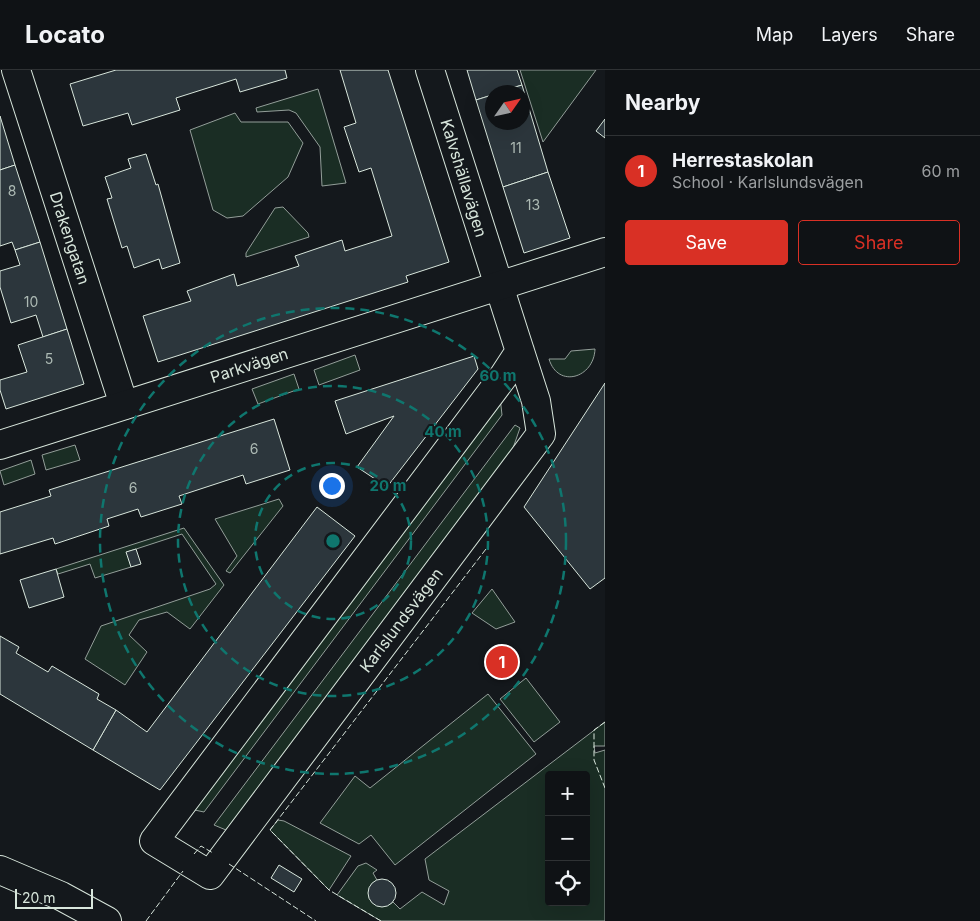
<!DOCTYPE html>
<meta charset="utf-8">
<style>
:root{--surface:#0f1215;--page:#1d2022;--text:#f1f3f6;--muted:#9b9ea0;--line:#2f3234;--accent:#d93025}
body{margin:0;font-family:Inter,sans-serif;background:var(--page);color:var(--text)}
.controls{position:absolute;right:15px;bottom:15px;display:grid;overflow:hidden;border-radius:5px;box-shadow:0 5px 20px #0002}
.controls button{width:45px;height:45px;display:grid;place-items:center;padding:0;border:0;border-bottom:1px solid var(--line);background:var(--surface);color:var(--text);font:25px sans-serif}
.compass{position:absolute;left:485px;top:15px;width:45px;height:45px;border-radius:50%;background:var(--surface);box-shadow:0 5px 20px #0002;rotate:56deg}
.scale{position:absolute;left:15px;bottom:12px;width:78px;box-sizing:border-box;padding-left:5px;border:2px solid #d8e6dc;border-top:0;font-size:14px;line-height:18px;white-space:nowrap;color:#d8e6dc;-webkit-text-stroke:4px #14181c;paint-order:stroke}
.you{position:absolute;left:331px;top:415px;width:18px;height:18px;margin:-12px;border:4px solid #fff;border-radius:50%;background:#1a73e8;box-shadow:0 0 0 8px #1a73e833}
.badge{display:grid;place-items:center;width:32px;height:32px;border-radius:50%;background:var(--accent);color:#fff;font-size:16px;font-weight:700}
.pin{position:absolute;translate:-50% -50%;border:2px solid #fff;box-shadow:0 1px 5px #0006}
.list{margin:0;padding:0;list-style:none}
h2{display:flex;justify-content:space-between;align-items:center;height:65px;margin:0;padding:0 20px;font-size:21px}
h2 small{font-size:16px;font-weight:400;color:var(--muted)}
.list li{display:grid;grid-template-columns:32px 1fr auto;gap:15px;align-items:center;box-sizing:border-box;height:70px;padding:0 20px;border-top:1px solid var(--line)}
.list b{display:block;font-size:19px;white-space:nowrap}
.list p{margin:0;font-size:16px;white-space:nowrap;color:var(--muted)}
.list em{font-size:16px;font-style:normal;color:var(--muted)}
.actions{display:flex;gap:10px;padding:15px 20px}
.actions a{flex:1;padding:11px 0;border:1px solid var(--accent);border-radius:5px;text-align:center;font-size:18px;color:var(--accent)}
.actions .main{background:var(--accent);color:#fff}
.icon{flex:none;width:28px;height:28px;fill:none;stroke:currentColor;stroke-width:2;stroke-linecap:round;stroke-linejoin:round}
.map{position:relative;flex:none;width:605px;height:851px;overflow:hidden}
header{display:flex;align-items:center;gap:30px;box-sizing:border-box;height:70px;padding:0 25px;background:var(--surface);border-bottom:1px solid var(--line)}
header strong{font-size:24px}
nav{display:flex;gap:28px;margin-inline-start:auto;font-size:18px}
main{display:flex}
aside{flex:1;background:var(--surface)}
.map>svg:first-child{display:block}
.green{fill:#1a2d24;stroke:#939e99;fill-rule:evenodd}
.building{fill:#2c363c;stroke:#d8e6dc}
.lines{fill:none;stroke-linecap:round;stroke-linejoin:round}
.minor-casing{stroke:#d8e6dc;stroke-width:30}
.minor{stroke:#14181c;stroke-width:28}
.fence{stroke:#d8e6dc;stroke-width:1;stroke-dasharray:6 2.5;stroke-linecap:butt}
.ring{fill:none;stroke:#0f766e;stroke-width:2.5;stroke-dasharray:9 6}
.labels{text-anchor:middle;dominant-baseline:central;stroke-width:4;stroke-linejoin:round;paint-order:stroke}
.number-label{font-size:14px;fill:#adbab4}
.street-label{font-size:16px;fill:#d8e6dc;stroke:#14181c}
.centre{fill:#0f766e;stroke:#14181c;stroke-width:2.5}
.ring-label{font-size:15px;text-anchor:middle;font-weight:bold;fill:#0f766e;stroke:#14181c;stroke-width:4;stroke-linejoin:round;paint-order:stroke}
</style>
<header>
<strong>Locato</strong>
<nav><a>Map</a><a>Layers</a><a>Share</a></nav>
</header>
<main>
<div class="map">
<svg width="605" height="851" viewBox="0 0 605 851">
<rect width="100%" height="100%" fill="#14181c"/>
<g class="green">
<path d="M520 0H596L543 72Z"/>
<path d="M318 19 346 113 322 116 320 77 296 43 289 40 257 42 256 38Z"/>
<path d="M235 43 241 52H288L303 73 288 107 243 146 227 148 213 140 190 60Z"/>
<path d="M283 137 308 163 309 167 246 187V183L275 138Z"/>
<path d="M595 279C594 308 558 319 549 289H565L571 281Z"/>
<path d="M355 285 360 300 319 315 314 300Z"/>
<path d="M294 304 299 319 258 334 252 319Z"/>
<path d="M500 327 502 345 204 742 190 739Z"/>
<path d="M515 355 520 358 512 381 475 436 226 760 214 755Z"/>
<path d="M75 375 80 390 46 400 42 385Z"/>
<path d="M31 390 35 404 4 415 0 401Z"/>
<path d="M279 429 283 436 230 503 226 501 237 486 215 449Z"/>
<path d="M184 458 224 515 190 559 167 542 139 550 129 565 147 582 125 615 85 589 101 556 210 519 216 514 182 464 127 482 131 497 95 508 90 494 58 504 56 499Z"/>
<path d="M492 519 515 552 496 559 472 543Z"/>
<path d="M526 608 560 652 534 672 500 629Z"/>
<path d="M488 624 536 684 395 795 371 765 359 774 320 753 355 706 370 718Z"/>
<path d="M605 652V676H594L595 683 605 680V851H381L337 825 358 796 366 793 377 800 373 803 377 810C358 820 374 847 393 832L400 839 422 822 444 835 449 821 429 810 425 789ZM549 705H586V832H549Z"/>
<path d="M278 750 284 751 351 786 329 820 270 760Z"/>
</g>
<g class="building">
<path d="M116 0H285L287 8 240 22 236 9 176 28 180 40 132 55 128 43 83 56 70 14Z"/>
<path d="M340 0H388L449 192 406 206 408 212 158 292 143 246 191 231 187 221 234 204 237 216 299 196 295 186 342 170 345 181 392 166 371 98 359 102 344 57 356 53Z"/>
<path d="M467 0H517L522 15 499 22H492V25L476 30Z"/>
<path d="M522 15 548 102 503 117 476 30 492 25V52H522V22H499Z"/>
<path d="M0 46 15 95 0 100Z"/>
<path d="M605 49V68L596 61Z"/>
<path d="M146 84 156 115 158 114 180 193 162 199 159 189 134 198 127 176 122 178 107 129 112 128 105 107 131 98 128 89Z"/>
<path d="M15 95 40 172 15 180 12 172 0 176V100Z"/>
<path d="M548 102 570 168 524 183 503 117Z"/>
<path d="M40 172 67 259 43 267 36 245 11 253 0 217V201L20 195 15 180Z"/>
<path d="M67 259 84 314 6 339 0 320V310L27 302 18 275Z"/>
<path d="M474 286 478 299 387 417 357 397 394 346 346 364 335 331Z"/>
<path d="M605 313V508L590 519 524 437Z"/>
<path d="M274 349 290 400 246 414 243 405 179 426 182 434 141 447 138 439 107 449 109 456 55 474 53 468 0 484V442L51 426 49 420Z"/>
<path d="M317 437 355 466 160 720 93 680 116 640 147 662Z"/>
<path d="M136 479 141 494 131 497 126 482Z"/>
<path d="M56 499 64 527 29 538 20 510Z"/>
<path d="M0 566 19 577 16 583 48 602 52 596 99 624 97 629 116 640 93 680 0 624Z"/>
<path d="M279 795 302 809 294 822 271 808Z"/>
<circle cx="382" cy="823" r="14"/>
</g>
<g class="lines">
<g class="minor-casing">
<g id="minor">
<path d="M16 0 124 335"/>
<path d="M430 0 516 269 536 331 541 364 210 805 154 771 503 307 520 281"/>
<path d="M0 375 605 182"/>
<path d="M0 800 61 826 107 851"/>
</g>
</g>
<use href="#minor" class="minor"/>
<g class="fence">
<path d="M605 652 594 660V690L605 718"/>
<path d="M194 784 201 776 213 783"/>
<path d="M229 794 316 851"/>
<path d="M146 851 183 801"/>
<path d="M381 851 329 820 270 760 486 479"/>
</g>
</g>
<g class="ring">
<circle cx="333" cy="471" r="78"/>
<circle cx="333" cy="471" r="155"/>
<circle cx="333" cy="471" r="233"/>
</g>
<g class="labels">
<g class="number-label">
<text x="516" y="77">11</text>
<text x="12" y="120">8</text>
<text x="533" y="134">13</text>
<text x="31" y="231">10</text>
<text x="49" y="288">5</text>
<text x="254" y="378">6</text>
<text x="133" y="417">6</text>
</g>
<g class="street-label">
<text transform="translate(464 108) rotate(73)">Kalvshällavägen</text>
<text transform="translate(70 168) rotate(72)">Drakengatan</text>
<text transform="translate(249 295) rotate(-18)">Parkvägen</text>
<text transform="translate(401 550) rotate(-53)">Karlslundsvägen</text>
</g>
</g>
<circle cx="333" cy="471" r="8" class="centre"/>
<g class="ring-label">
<text x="498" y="311">60 m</text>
<text x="443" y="367">40 m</text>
<text x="388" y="421">20 m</text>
</g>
</svg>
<div class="controls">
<button>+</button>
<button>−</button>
<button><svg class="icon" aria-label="locate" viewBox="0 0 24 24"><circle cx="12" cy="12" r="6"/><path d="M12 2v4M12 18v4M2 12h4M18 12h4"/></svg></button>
</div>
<svg class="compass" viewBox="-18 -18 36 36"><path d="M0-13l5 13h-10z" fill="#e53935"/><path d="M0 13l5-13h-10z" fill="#9b9ea0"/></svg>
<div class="scale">20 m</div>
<div class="you"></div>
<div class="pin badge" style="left:502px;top:592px">1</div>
</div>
<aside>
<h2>Nearby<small></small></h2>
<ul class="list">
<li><span class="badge">1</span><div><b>Herrestaskolan</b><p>School · Karlslundsvägen</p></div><em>60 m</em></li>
</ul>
<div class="actions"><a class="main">Save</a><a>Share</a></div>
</aside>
</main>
